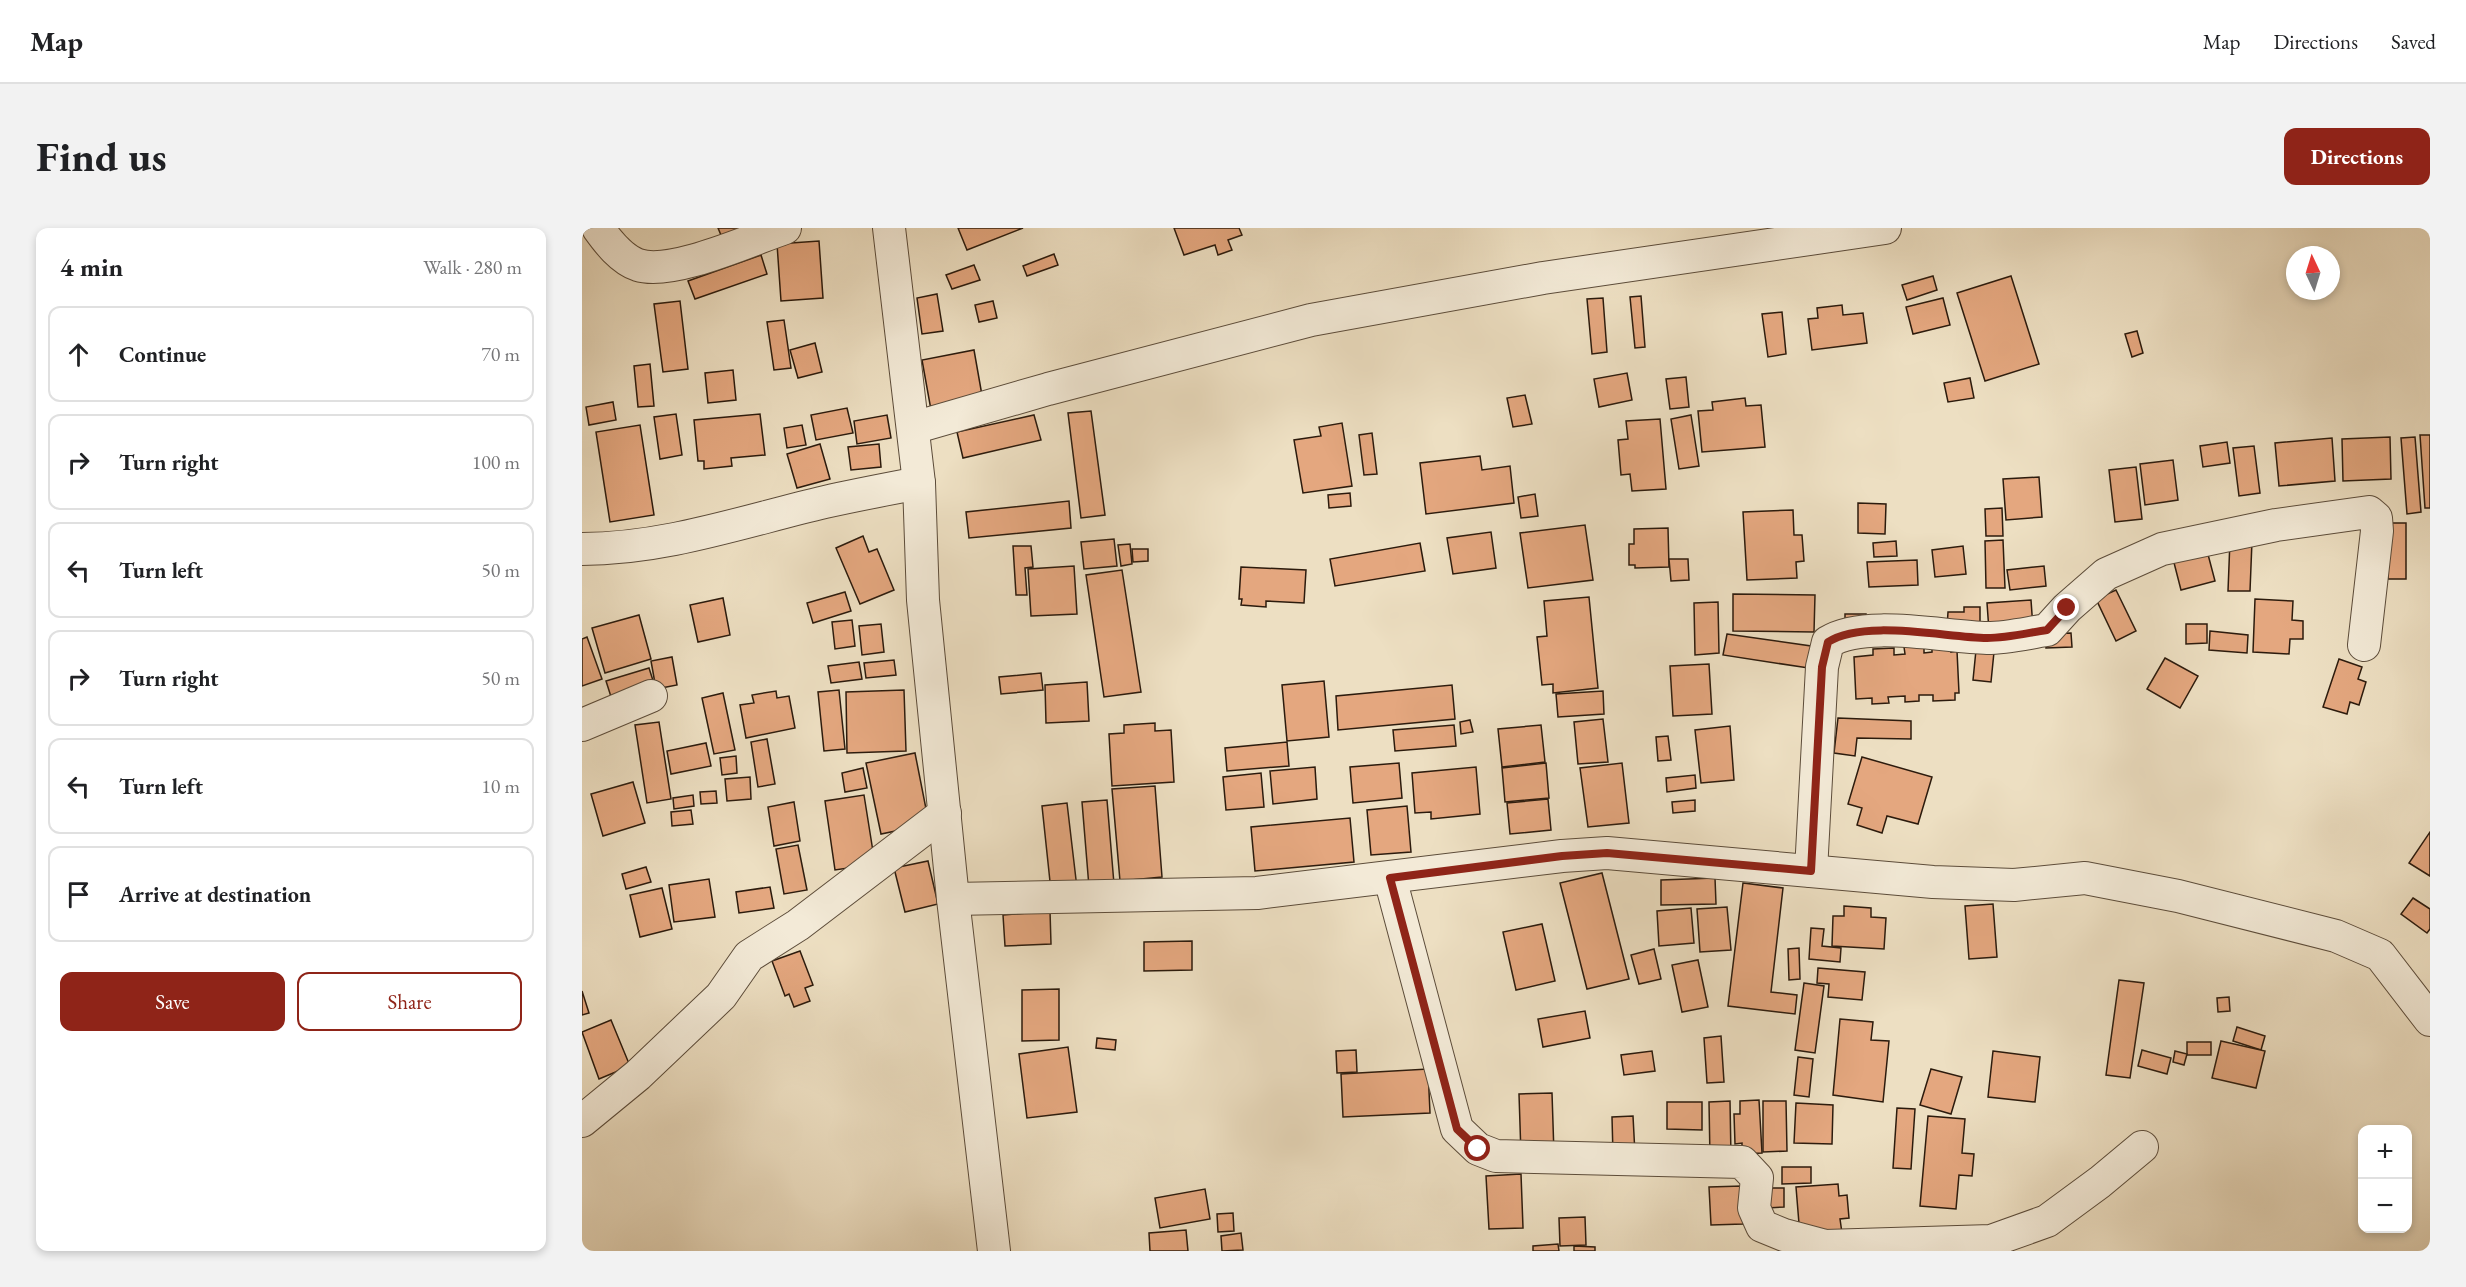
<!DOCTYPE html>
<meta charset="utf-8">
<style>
:root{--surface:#fff;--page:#f2f2f2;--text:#202124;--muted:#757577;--line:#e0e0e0;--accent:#8f2418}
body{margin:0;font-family:"EB Garamond",serif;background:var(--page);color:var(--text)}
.controls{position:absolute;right:18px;bottom:18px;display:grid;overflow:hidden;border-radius:12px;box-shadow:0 3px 9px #0003}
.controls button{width:54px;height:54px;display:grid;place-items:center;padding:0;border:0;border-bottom:2px solid var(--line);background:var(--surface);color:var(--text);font:30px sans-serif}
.compass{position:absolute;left:1704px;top:18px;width:54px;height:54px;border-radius:50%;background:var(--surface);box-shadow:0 3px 9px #0003;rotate:356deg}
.stop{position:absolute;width:18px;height:18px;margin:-14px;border:4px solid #8f2418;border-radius:50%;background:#fff}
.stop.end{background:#8f2418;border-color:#fff;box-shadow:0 2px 6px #0008}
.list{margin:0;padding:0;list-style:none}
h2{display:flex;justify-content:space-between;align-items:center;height:78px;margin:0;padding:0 24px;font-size:26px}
h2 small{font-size:20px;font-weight:400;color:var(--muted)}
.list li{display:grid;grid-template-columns:39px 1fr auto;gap:18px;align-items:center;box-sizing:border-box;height:96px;margin:0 12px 12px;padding:0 12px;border:2px solid var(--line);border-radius:12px}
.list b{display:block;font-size:22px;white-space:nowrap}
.list em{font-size:20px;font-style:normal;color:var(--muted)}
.actions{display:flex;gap:12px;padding:18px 24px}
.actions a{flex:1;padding:14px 0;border:2px solid var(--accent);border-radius:12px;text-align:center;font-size:21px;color:var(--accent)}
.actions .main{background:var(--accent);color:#fff}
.icon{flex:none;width:33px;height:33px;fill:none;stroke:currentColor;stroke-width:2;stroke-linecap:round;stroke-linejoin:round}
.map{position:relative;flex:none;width:1848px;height:1023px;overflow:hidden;border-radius:12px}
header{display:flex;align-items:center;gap:36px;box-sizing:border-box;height:84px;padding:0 30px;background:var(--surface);border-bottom:2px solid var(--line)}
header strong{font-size:28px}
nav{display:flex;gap:33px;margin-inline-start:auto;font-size:21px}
.intro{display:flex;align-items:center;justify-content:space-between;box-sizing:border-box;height:144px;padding:0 36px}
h1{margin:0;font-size:42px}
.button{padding:15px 27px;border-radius:12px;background:var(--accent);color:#fff;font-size:21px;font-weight:700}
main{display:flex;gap:36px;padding:0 36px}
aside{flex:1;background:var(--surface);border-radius:12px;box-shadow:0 3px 9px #0003}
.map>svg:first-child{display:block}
.building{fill:#e4a77f;stroke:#2c1b0d;stroke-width:1.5}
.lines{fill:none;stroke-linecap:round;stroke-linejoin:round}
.street-casing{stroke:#5c4c3a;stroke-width:34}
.street{stroke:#f3ead7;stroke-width:32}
.route{stroke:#8f2418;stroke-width:8}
</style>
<header>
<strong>Map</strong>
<nav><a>Map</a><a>Directions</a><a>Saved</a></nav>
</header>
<div class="intro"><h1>Find us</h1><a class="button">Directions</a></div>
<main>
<aside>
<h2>4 min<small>Walk · 280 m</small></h2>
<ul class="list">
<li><svg class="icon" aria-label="ahead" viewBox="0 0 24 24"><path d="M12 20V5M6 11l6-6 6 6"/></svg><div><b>Continue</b></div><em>70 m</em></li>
<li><svg class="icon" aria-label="right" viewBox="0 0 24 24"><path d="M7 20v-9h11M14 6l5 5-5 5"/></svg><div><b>Turn right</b></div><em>100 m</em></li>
<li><svg class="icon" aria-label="left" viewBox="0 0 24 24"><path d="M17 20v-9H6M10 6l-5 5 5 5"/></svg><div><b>Turn left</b></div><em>50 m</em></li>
<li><svg class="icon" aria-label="right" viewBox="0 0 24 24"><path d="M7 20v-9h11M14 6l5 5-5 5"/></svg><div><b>Turn right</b></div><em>50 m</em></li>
<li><svg class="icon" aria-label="left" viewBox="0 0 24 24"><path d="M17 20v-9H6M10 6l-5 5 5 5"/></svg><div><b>Turn left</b></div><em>10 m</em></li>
<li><svg class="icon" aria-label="arrive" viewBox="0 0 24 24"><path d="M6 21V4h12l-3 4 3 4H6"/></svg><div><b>Arrive at destination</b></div></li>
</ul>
<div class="actions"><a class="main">Save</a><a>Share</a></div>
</aside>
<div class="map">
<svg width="1848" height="1023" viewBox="0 0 1848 1023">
<rect width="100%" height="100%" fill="#eddfc2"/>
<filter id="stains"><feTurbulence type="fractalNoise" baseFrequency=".00333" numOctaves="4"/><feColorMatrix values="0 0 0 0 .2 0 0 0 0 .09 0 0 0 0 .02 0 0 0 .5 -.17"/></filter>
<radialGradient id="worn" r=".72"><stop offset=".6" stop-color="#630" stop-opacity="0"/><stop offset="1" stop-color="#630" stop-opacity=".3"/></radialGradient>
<g class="building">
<path d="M136 0H170L144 19Z"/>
<path d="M376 0H441L385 22Z"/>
<path d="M592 0H657L660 7 646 12 650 22 636 27 633 17 602 27Z"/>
<path d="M237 13 241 70 199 73 195 16Z"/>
<path d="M472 26 476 37 445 48 441 38Z"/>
<path d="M179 27 185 46 113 71 106 53Z"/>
<path d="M392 37 398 52 370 61 364 47Z"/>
<path d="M1351 48 1355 62 1325 72 1320 57Z"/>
<path d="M1429 48 1457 136 1403 153 1375 65Z"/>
<path d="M355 66 361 103 340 106 335 70Z"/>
<path d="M1059 68 1063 119 1053 120 1048 69Z"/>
<path d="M1021 70 1025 124 1010 126 1005 71Z"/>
<path d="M1361 70 1368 97 1331 106 1324 79Z"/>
<path d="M98 73 106 141 81 144 72 76Z"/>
<path d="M411 73 415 90 397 94 393 77Z"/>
<path d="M1260 77 1261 87 1281 85 1285 115 1230 122 1226 91 1236 90 1235 80Z"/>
<path d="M1200 84 1204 126 1186 129 1180 86Z"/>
<path d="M202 92 209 140 192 142 185 94Z"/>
<path d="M1555 103 1561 125 1550 129 1543 106Z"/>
<path d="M233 115 240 144 216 150 208 122Z"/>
<path d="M392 122 401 173 349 182 340 132Z"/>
<path d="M68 136 72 178 56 179 52 138Z"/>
<path d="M151 142 154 172 126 175 123 145Z"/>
<path d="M1045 145 1050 172 1017 179 1012 151Z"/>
<path d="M1104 149 1107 179 1088 181 1084 151Z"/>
<path d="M1388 150 1392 170 1366 174 1362 155Z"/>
<path d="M943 167 950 196 931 199 925 170Z"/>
<path d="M1163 170 1164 178 1179 177 1183 219 1120 224 1116 183 1131 182 1130 174Z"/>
<path d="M31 174 34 192 7 197 4 179Z"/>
<path d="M265 180 271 205 234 212 229 187Z"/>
<path d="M509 183 523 287 499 290 486 185Z"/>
<path d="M94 186 100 227 78 231 72 189Z"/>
<path d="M178 186 183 227 149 230 150 238 122 241V233H116L112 192Z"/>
<path d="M305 187 309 210 275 216 272 193Z"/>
<path d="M452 187 459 212 381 230 375 204Z"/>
<path d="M1109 187 1117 238 1097 241 1089 191Z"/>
<path d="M1078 191 1084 261 1050 263 1048 246 1039 247 1036 212 1046 211 1044 193Z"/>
<path d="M760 195 770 258 721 265 712 212 739 208 737 199Z"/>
<path d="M58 197 72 287 28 294 14 204Z"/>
<path d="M220 197 224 217 205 220 202 200Z"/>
<path d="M790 205 795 246 782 247 777 207Z"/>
<path d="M1838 207H1848V280H1843Z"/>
<path d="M1808 209 1809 251 1761 253 1760 211Z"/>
<path d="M1833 209 1839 284 1825 286 1819 210Z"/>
<path d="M1750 210 1753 253 1697 258 1693 215Z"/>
<path d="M1645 214 1648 235 1621 239 1618 218Z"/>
<path d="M238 216 248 251 215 260 205 226Z"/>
<path d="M297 216 299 239 269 242 266 219Z"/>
<path d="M1672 218 1678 265 1657 268 1651 220Z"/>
<path d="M898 228 900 242 928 238 932 275 844 286 838 235Z"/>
<path d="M1591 232 1596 272 1563 277 1558 236Z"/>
<path d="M1554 239 1560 291 1533 294 1527 242Z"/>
<path d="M1457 249 1460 289 1424 292 1421 251Z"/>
<path d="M768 265 769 278 747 280 746 267Z"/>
<path d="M953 266 956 288 939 290 936 269Z"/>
<path d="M487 273 489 300 387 310 384 284Z"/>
<path d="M1276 275 1304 276 1303 306 1276 305Z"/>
<path d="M1420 280 1421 308H1404L1403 281Z"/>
<path d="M1211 282 1212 307H1220L1222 333 1214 334 1215 350 1165 352 1161 284Z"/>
<rect x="1806" y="295" width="18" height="56"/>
<path d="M1003 297 1011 352 946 360 938 305Z"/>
<path d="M1086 300 1087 339 1053 340V337H1047V316H1052V301Z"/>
<path d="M909 304 914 340 871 346 865 310Z"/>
<path d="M281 308 287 324 295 321 312 362 278 376 254 320Z"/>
<path d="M532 311 535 338 502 341 499 314Z"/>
<path d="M1421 312 1423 360H1404L1403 313Z"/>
<path d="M1648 312 1670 313 1668 363H1646Z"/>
<path d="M1314 313 1315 328 1292 329 1291 315Z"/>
<path d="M838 315 843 343 753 358 748 331Z"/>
<path d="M1623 315 1633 353 1599 362 1589 323Z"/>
<path d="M548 316 550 336 539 338 536 317Z"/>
<path d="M431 318H449L451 339 443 340 445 367H434Z"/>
<path d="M1381 318 1384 346 1353 349 1350 322Z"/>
<path d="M550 321H566V333L551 334Z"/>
<path d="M1087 331H1106L1107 352 1089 353Z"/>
<path d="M1335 332 1336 357 1287 359 1285 334Z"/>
<path d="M492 338 495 386 449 388 446 341Z"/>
<path d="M1462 338 1464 358 1428 362 1425 342Z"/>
<path d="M659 339 724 342 722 375 684 373V379L659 377 660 371H657Z"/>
<path d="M540 342 559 464 522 469 504 347Z"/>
<path d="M1534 362 1554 403 1534 413 1514 371Z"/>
<path d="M263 364 269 383 231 395 225 375Z"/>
<path d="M1151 366 1233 367 1232 404 1151 403Z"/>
<path d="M1007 369 1016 460 971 465V456L960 457 955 409 965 408 962 373Z"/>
<path d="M141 370 148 407 116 414 108 377Z"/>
<path d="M1673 371 1711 373 1710 392 1721 393V411H1708L1707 426 1671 424Z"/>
<path d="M1449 372 1451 400 1407 403 1405 375Z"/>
<path d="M1136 374 1137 425 1113 427 1112 375Z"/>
<path d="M1382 379H1398V400H1365L1366 384H1382Z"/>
<path d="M1263 386H1284V400L1263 399Z"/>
<path d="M57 387 69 431 23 445 10 400Z"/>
<path d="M270 392 273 418 253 421 250 394Z"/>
<path d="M299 396 302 424 280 427 277 398Z"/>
<path d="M1604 396H1625V415L1604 416Z"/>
<path d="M1628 403 1666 407 1665 425 1627 422Z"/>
<path d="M1489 405 1490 419 1464 420V406Z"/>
<path d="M1145 406 1236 419 1233 441 1141 427Z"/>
<path d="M5 409 20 451 0 458V411Z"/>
<path d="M1369 416V424L1375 423 1377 465H1373V472L1351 473V467H1337V473L1323 474V468L1306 469 1307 475 1290 476V470L1274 471 1272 429 1291 427V421L1312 420V427L1323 426 1322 419 1342 418V425L1350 424V417Z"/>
<path d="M1394 422 1412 424 1409 454 1391 452Z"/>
<path d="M90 429 95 457 74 461 69 433Z"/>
<path d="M1583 430 1616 448 1598 480 1565 461Z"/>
<path d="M1757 431 1780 439 1776 451 1784 454 1777 477 1768 474 1765 486 1741 479Z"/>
<path d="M312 432 314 447 284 450 282 435Z"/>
<path d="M277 434 280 451 249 455 246 438Z"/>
<path d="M1127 436 1130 486 1091 488 1088 438Z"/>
<path d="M67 440 74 462 31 475 24 453Z"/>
<path d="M459 445 461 462 419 466 417 449Z"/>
<path d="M742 453 747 509 705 513 700 457Z"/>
<path d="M505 454 507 493 464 495 463 457Z"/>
<path d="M870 457 873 491 756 502 754 468Z"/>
<path d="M257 462 263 521 242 523 236 464Z"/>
<path d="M322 462 324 523 265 525 264 464Z"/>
<path d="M194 463 195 470 207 468 213 500 164 510 158 477 172 475 170 467Z"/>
<path d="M1021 463 1022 486 976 489 974 466Z"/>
<path d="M141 465 153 522 132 526 120 470Z"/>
<path d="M1256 490 1329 493V511L1275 510 1273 528 1252 525Z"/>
<path d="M1021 491 1026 534 996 536 992 494Z"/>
<path d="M888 492 891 504 879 506 878 494Z"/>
<path d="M77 494 89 571 65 575 53 497Z"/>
<path d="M573 495V503L589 502 592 554 530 558 527 506 542 505V497Z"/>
<path d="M872 497 874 518 813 523 811 502Z"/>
<path d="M959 497 963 534 920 539 916 501Z"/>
<path d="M1148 498 1152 552 1119 555 1113 502Z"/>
<path d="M1086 508 1089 532 1076 533 1074 509Z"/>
<path d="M185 511 193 556 176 559 169 514Z"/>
<path d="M705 514 707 538 645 543 643 520Z"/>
<path d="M124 515 129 538 89 546 85 523Z"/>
<path d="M333 525 347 596 299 606 284 535Z"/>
<path d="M154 528 155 545 140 547 138 530Z"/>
<path d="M1280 529 1350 549 1336 596 1305 588 1300 605 1275 597 1280 580 1266 576Z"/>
<path d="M817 535 820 570 771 575 768 539Z"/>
<path d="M964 535 967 570 923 574 920 540Z"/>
<path d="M1040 535 1047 595 1006 599 998 540Z"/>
<path d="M733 539 735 571 691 576 688 543Z"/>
<path d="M894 539 898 586 849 591V584L833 585 830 545Z"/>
<path d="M281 540 285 560 263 564 260 545Z"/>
<path d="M679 545 682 579 644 582 641 549Z"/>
<path d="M1113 547 1114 560 1085 564 1084 550Z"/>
<path d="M168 549 169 571 145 573 143 551Z"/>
<path d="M51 554 63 595 21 608 9 566Z"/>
<path d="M573 558 580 649 538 653 530 561Z"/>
<path d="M134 563 135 575 119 576 118 564Z"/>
<path d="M111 567 112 578 92 581 91 570Z"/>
<path d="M282 567 293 636 253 642 243 573Z"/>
<path d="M966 571 969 602 928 606 925 575Z"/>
<path d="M525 572 532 656 507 659 500 574Z"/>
<path d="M1113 572V583L1091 585 1090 574Z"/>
<path d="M212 574 218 613 192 618 186 579Z"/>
<path d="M485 575 495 660 469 663 460 578Z"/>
<path d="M825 578 829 624 789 627 785 582Z"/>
<path d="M109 582 111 596 90 598 89 584Z"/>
<path d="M768 590 772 634 673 643 669 599Z"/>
<path d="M1848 604V648L1827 635Z"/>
<path d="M216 617 225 662 202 666 194 621Z"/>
<path d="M346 633 356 676 323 684 312 640Z"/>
<path d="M64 639 69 654 44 661 40 646Z"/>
<path d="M1020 645 1047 751 1005 761 978 655Z"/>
<path d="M1133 650 1134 676 1079 677V652Z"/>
<path d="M127 651 133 689 92 694 87 657Z"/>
<path d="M1161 655 1201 660 1189 764 1215 767 1213 786 1146 778Z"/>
<path d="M188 659 192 680 157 685 154 664Z"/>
<path d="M80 660 90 701 58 709 48 667Z"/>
<path d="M1831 670 1848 681V701L1845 705 1819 686Z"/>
<path d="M1411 676 1415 729 1387 731 1383 678Z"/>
<path d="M1262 678 1289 680V689L1304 690 1302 721 1250 718 1251 688H1262Z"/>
<path d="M1145 679 1149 722 1118 724 1115 681Z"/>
<path d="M1109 680 1112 715 1077 718 1075 683Z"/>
<path d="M468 683 469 716 423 718 421 687Z"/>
<path d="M960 696 973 753 934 762 921 704Z"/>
<path d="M1229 700 1242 701 1240 718 1259 720 1258 734 1227 731Z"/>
<path d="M610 713V742L562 743V714Z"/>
<path d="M1217 720 1218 751 1207 752 1206 721Z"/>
<path d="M1072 721 1079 751 1057 756 1049 727Z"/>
<path d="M218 723 231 757 223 760 228 773 212 779 207 766 203 768 190 733Z"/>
<path d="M1116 732 1126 779 1100 784 1090 737Z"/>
<path d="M1236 740 1283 744 1280 772 1246 769 1247 756 1235 755Z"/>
<path d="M1537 752 1562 755 1548 850 1524 847Z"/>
<path d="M1222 755 1242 758 1233 825 1213 822Z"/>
<path d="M477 761V812L440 813V762Z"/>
<path d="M0 763 7 785 0 787Z"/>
<path d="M1647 769 1648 783 1636 784 1635 770Z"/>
<path d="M1003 783 1008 810 961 819 956 791Z"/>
<path d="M1258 791 1291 794 1289 812 1307 813 1301 874 1251 867Z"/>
<path d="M29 792 48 838 17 851 0 804Z"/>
<path d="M1655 799 1683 808 1679 822 1651 813Z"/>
<path d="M1139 808 1142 854 1125 855 1122 810Z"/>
<path d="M515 810 534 812 533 822 514 820Z"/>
<path d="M1639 813 1683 823 1674 860 1630 850Z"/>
<rect x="1605" y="814" width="24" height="13"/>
<path d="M486 819 495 884 445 890 437 826Z"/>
<path d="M774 822 775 844 755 845 754 823Z"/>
<path d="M1560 822 1589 830 1585 846 1556 838Z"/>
<path d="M1070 823 1073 843 1042 847 1039 827Z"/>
<path d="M1411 823 1458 829 1453 874 1406 869Z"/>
<path d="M1593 823 1605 826 1602 837 1591 834Z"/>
<path d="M1216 829 1231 831 1227 869 1212 867Z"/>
<path d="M846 841 848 885 761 889 759 846Z"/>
<path d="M1349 841 1380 849 1369 886 1338 877Z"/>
<path d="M970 865 972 926 939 927 937 866Z"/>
<path d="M1177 872 1180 925 1160 926V915L1153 916 1152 886H1158V873Z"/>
<path d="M1148 873 1149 930H1128L1127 874Z"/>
<path d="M1181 873H1204L1205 923 1181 924Z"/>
<path d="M1085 874H1120V902L1085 901Z"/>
<path d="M1214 875 1251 877 1250 916 1212 915Z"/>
<path d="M1315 880 1333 881 1329 941 1311 940Z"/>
<path d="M1051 888 1053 926 1031 927 1030 889Z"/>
<path d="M1346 888 1383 891 1380 925 1392 926 1390 948 1377 947 1374 981 1338 978Z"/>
<path d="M1200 939H1229V955L1200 956Z"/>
<path d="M939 946 941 1000 907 1001 904 948Z"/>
<path d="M1256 956 1257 968 1265 967 1267 990 1258 991 1260 1005 1218 1008 1214 959Z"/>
<path d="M1160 958 1161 996 1129 997 1127 959Z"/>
<path d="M1184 960H1202V979L1185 980Z"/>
<path d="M623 961 628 991 578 1000 573 970Z"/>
<path d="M651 985 652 1003 636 1004 635 986Z"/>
<path d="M1003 989 1004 1017 978 1018 977 990Z"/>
<path d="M604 1002 606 1023H568L567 1005Z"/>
<path d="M659 1005 661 1022 640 1023 639 1008Z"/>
<path d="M976 1016 977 1023H951V1018Z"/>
<path d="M992 1018 1013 1019V1023H992Z"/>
</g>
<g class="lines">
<g class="street-casing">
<g id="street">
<path d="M16 0C26 14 39 31 56 37 90 48 168 12 203 0"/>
<path d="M307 0 337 255 341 372 371 671 412 1023"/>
<path d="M331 200 466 161 729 92 961 50 1303 0"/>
<path d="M0 321C83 321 162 293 243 274 274 267 306 261 337 255"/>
<path d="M0 497 69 468"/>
<path d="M1229 643 1240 439 1246 414C1283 391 1361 409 1405 410 1425 410 1445 405 1465 402L1485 380 1524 346 1580 321 1694 297 1787 284 1794 290 1795 303 1782 417"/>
<path d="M808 650 875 901 896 921 914 928 1160 934 1175 950 1172 980 1180 998 1202 1007 1243 1018 1409 1013 1465 993 1518 954 1560 919"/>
<path d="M371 671 675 665 980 628 1025 625 1351 654 1432 657 1503 650 1596 668 1754 708 1798 727 1848 792"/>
<path d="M0 893 56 847 139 768 167 728 216 697 363 585"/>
</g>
</g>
<use href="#street" class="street"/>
</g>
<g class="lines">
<path class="route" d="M896 921 875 901 808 650 980 628 1025 625 1229 643 1240 439 1246 414C1282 391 1361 409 1405 410 1425 410 1445 405 1465 402L1485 380"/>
</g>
<rect width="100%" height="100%" filter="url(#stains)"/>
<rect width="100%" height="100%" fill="url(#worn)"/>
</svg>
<div class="controls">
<button>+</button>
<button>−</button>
</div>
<svg class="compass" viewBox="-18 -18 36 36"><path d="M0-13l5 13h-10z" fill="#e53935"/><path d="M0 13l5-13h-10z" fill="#757577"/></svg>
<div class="stop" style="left:896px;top:921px"></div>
<div class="stop end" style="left:1485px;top:380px"></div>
</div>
</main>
